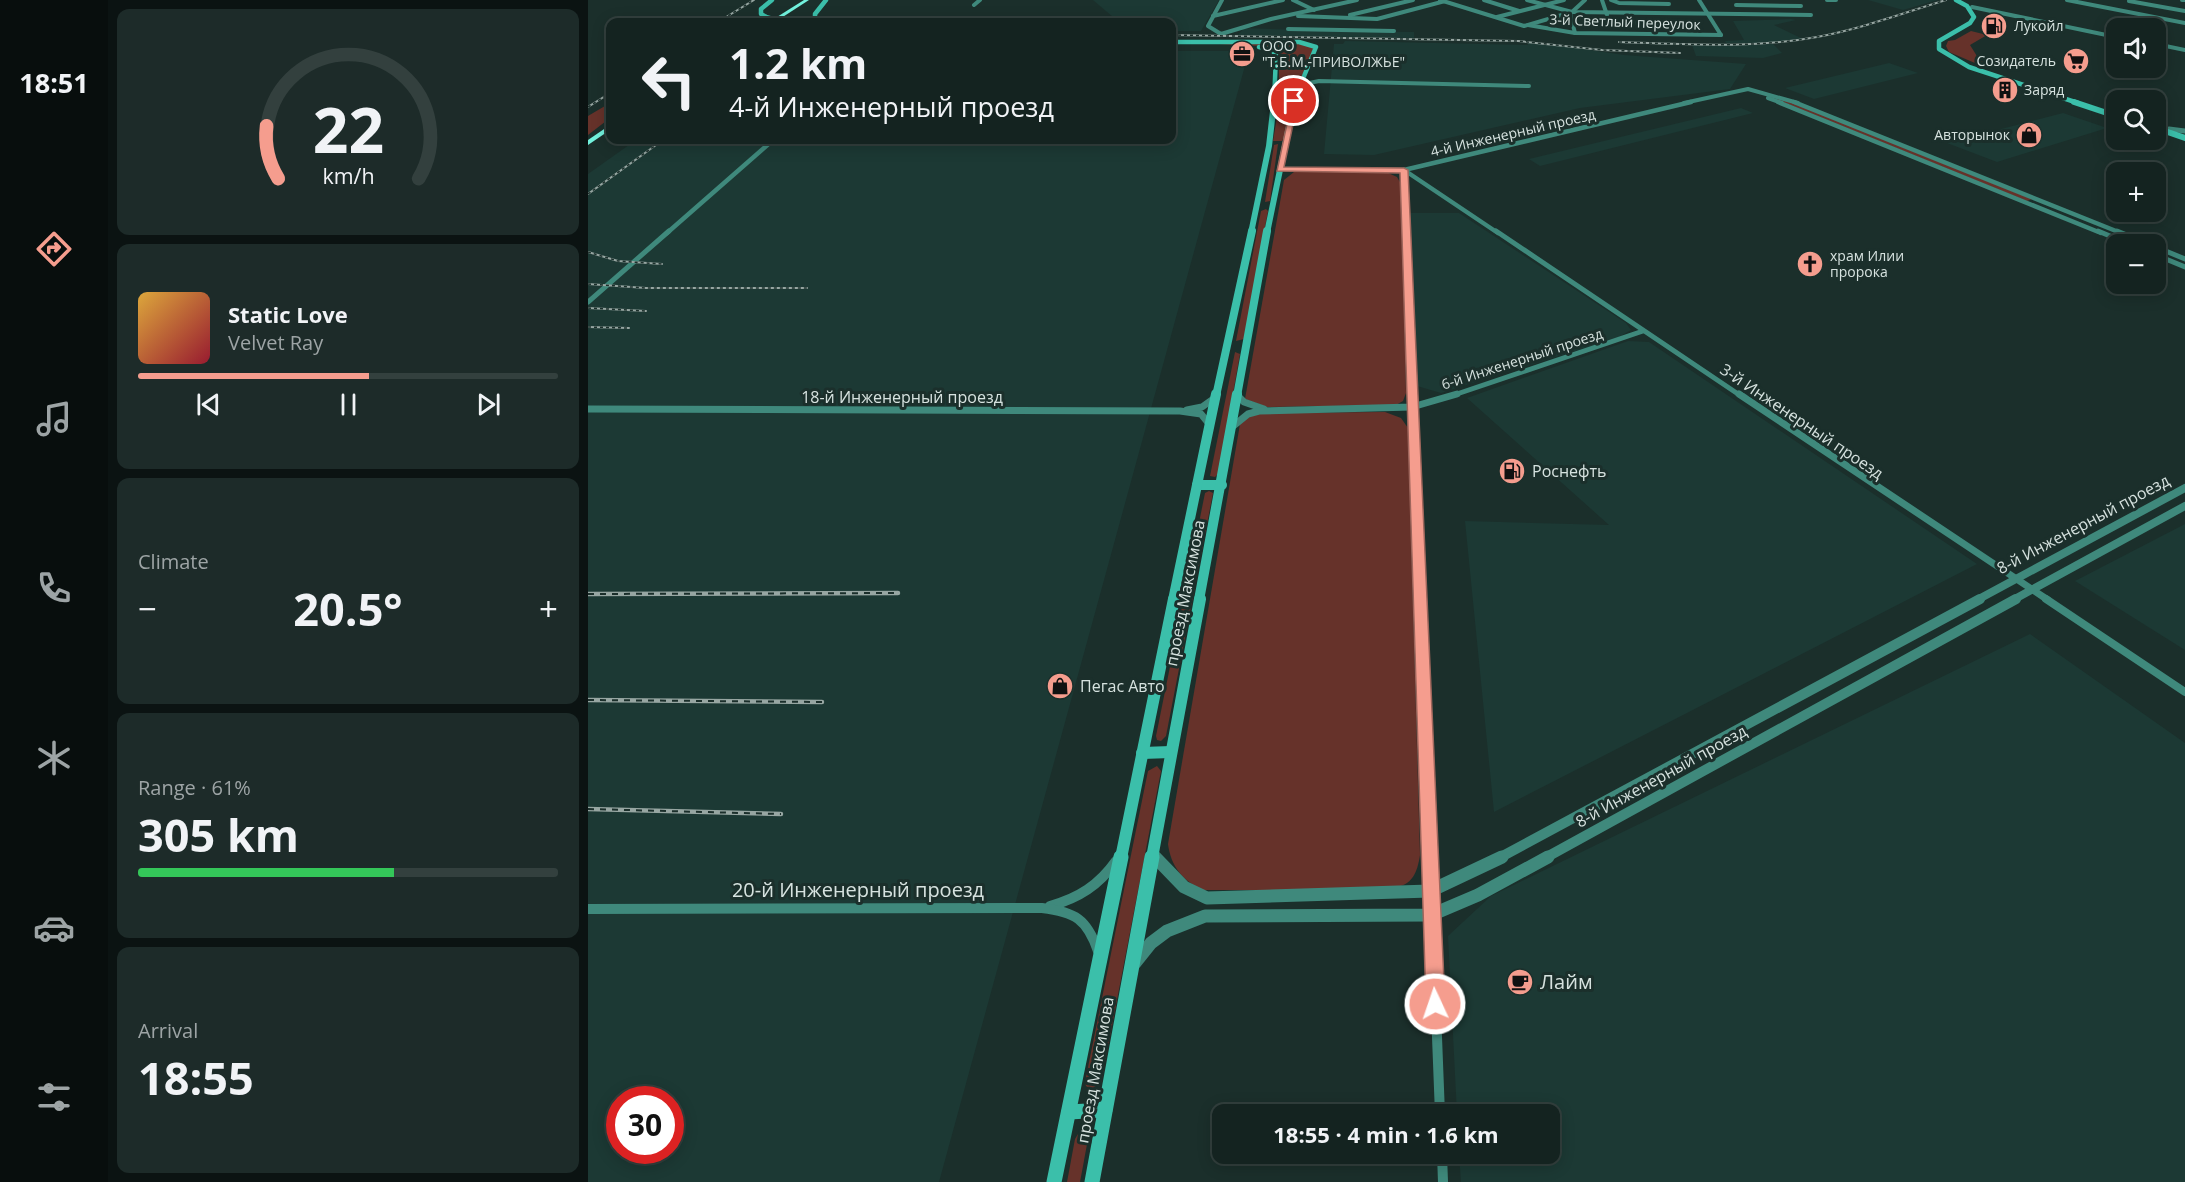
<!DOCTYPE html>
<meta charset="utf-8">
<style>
:root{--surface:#142320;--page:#1d2b29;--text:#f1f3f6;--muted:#9da4a5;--line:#33403e;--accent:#f59d8e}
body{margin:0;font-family:"Open Sans",sans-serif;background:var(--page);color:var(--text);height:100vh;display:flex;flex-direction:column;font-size:22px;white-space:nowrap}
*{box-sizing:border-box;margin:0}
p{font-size:20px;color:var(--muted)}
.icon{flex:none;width:33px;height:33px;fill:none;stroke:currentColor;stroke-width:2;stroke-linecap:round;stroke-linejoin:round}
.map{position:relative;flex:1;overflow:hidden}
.sheet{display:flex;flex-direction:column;gap:9px;padding:9px;background:#0b1312;width:480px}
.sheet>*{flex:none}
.hud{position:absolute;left:18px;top:18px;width:570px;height:126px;border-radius:12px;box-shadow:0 3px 15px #0003,0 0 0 2px var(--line);background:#142320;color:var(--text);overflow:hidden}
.fabs{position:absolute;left:1518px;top:18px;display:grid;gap:12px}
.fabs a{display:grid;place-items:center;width:60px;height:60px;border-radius:12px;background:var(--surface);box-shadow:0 3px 15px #0003,0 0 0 2px var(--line);font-size:30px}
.speed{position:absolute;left:18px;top:1086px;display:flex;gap:12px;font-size:30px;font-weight:700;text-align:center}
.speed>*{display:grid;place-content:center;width:78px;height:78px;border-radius:50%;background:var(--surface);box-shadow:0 3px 15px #0003,0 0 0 2px var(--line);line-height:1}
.speed .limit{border:9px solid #d22;background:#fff;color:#111}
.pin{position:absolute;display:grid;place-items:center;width:51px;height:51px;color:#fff;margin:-26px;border:3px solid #fff;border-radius:50%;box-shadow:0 2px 6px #0007}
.me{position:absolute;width:66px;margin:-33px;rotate:357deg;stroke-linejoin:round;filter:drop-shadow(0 0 4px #0008)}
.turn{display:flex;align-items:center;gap:21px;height:126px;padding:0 24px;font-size:27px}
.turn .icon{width:78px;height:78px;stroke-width:2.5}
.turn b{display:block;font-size:42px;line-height:51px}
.big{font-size:45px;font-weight:700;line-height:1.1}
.sheet .tile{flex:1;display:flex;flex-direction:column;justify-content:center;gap:9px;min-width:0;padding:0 21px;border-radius:12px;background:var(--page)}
.sheet .dial{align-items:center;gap:0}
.dial svg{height:156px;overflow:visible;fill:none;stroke:var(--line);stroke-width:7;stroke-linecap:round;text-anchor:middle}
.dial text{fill:var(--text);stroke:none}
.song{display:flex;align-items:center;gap:18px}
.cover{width:72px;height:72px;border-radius:9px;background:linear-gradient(135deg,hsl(40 70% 55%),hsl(350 70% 35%))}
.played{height:6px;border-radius:3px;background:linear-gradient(90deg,var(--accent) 55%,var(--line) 55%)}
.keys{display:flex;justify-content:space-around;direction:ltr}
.heat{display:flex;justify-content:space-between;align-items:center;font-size:33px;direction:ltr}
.charge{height:9px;border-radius:4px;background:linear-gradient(90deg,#34c759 61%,var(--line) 0)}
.trip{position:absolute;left:624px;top:1104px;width:348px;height:60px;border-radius:12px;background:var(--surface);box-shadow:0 3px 15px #0003,0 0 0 2px var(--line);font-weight:700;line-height:60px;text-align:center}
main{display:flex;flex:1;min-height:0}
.menu{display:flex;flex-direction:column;width:108px;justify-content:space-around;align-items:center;background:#080e0d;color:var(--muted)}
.menu .icon{width:42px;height:42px}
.menu .selected{color:var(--accent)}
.menu b{font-size:27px;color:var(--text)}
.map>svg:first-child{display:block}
.built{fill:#1c3934;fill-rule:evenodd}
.green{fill:#66322a}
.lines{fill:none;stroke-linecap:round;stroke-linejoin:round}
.minor-far5{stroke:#3f897c;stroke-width:4}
.minor-far4{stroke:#3f897c;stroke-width:4.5}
.minor-far3{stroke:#3f897c;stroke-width:5}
.minor-far2{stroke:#3f897c;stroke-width:7}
.minor-far1{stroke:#3f897c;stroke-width:8}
.minor{stroke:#3f897c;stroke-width:10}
.tertiary-far4{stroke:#3f897c;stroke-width:4}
.tertiary-far3{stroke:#3f897c;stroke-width:5}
.tertiary-far2{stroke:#3f897c;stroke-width:8}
.tertiary-far1{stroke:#3f897c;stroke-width:10}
.tertiary{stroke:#3f897c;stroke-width:13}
.secondary-far5{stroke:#3bbfaa;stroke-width:4.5}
.secondary-far4{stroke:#3bbfaa;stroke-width:6}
.secondary-far3{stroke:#3bbfaa;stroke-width:8}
.secondary-far2{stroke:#3bbfaa;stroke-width:10}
.secondary-far1{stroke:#3bbfaa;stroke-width:12}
.secondary{stroke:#3bbfaa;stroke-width:15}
.trunk{fill:#72f2dd;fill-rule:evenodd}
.rail-far1-casing{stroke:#97a6a2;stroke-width:2}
.rail-casing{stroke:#97a6a2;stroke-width:4.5}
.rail-far1{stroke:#1b2f2b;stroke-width:1.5;stroke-dasharray:3;stroke-linecap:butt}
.rail{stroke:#1b2f2b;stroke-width:2;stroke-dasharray:6;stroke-linecap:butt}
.secondary-bridge{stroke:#3bbfaa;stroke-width:4.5}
.route{fill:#f59d8e;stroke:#9f665c;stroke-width:1.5}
.labels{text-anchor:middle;stroke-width:6;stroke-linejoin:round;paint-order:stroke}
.far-street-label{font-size:14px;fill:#d6e2df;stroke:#1b2f2b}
.far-poi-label{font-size:14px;fill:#d6e2df;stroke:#1b2f2b;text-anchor:start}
.street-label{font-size:16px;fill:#d6e2df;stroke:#1b2f2b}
.poi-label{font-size:16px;fill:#d6e2df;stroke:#1b2f2b;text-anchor:start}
.near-street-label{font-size:20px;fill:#d6e2df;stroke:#1b2f2b}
.near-poi-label{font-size:20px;fill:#d6e2df;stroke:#1b2f2b;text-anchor:start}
</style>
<main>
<nav class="menu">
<b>18:51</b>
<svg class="icon selected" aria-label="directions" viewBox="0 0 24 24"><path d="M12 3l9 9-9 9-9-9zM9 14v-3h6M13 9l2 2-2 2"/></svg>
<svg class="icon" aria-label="music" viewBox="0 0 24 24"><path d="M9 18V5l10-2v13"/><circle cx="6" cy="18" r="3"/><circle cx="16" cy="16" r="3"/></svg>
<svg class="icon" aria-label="phone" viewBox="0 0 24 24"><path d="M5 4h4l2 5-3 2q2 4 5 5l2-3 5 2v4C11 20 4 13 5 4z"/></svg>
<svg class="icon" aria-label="climate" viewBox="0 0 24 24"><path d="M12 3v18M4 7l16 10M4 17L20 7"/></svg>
<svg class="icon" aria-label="car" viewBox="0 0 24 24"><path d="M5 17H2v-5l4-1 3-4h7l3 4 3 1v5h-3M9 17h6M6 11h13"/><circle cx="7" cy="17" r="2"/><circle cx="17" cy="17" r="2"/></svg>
<svg class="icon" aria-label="filters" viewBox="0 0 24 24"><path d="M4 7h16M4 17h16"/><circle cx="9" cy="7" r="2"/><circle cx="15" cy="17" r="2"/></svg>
</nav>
<section class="sheet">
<div class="tile dial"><svg viewBox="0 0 100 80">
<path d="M14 69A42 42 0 1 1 86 69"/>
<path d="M14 69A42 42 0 0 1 8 42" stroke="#f59d8e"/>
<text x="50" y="56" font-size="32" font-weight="700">22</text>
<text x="50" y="72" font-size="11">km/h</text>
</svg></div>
<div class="tile">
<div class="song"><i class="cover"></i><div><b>Static Love</b><p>Velvet Ray</p></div></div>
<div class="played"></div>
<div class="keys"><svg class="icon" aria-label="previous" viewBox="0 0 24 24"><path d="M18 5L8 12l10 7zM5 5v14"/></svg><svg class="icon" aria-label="pause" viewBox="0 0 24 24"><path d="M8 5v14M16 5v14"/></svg><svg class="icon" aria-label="next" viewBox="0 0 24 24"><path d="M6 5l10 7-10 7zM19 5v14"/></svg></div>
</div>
<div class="tile"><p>Climate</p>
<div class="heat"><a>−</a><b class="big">20.5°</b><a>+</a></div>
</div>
<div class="tile"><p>Range · 61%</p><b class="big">305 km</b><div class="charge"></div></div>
<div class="tile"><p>Arrival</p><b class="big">18:55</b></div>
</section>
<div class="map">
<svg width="1597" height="1182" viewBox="0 0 1597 1182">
<rect width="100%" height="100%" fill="#1b2f2b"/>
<g class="built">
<path d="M505 0H631L613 31H584V22H531Z"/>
<path d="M1280 0H1350L1315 10Z"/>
<path d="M1203 19 1208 20 1186 25 1215 39 1179 43H1138L1137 41 1156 40 1145 21Z"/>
<path d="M656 28 734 31 826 32V38L650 35Z"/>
<path d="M757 41 940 45V42H947L1036 55 1158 64 1142 89 992 108 786 155 736 154 746 44H755Z"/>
<path d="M1185 44 1194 53 1175 58 1108 56 1104 45Z"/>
<path d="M584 51H661L351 1182H0V174L48 140H584ZM32 1100H82V1150H32Z"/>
<path d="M1301 63 1330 73 1226 99 1197 88Z"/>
<path d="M1153 108 1165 113 952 166 941 159Z"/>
<path d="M1475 113 1519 128 1409 162 1359 143Z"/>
<path d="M822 213H871L1038 323 1043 330 1031 337 853 393 829 386Z"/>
<path d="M1040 341 1061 342 1389 564 906 812 877 521 1021 525 879 398Z"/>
<path d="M1597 524V650L1487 581Z"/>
<path d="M1442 634 1597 743V1182H873L871 1154H962V1114H869L860 936 903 896Z"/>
</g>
<g class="green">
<path d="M1383 31 1399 35 1382 45 1392 61 1410 67 1394 66 1361 52 1358 46 1360 41 1367 40Z"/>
<path d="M710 43 726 47 704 101H691V55L688 51 671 46 631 44Z"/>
<path d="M1168 91 1202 102 1444 199 1439 201Z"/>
<path d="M22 103V118L0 135V116Z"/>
<path d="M693 108H700L701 111 696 137 694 141H685L690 111Z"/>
<path d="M690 144 682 201 677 202 686 145Z"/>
<path d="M714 171 798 172 809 177 813 184 818 393 815 401 808 405 679 407 657 399 696 180 706 172Z"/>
<path d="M678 209 680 211 656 339 648 341 673 211Z"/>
<path d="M647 352 652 354 631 473 627 477 622 476Z"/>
<path d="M797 412 813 418 820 428 832 855C828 881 820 887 794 890H615C595 881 583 867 580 844L652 424 661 416 676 413Z"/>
<path d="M621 491 625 493 578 736 573 741 569 740 568 736 617 493Z"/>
<path d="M569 766 573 771 513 1083 503 1089 498 1086 497 1082 560 771Z"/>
<path d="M495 1132 499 1134 500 1139 492 1182H479L487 1139 490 1134Z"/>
</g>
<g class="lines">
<g class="minor-far5">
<path d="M634 0 620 26 633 34 683 19 769 0"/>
<path d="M705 0 726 10"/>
<path d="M852 0 936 26 984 12 997 0"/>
<path d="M896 0 931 11"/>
<path d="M939 0 984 12 1223 15"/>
<path d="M1014 0 1019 15"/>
<path d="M1023 0 1031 3 1081 4"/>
<path d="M1111 0 1133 35"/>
<path d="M1239 0H1248"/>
<path d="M1479 0 1597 23"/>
<path d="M1594 0H1597"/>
<path d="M1541 1 1597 11"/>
<path d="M386 5 392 0"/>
<path d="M1148 5 1213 6"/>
<path d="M984 12 982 14 987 33"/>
<path d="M762 15 825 0"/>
<path d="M625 16 695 0"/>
<path d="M710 16 789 19 857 1"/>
<path d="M909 17 976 0"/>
<path d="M1023 23 1091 24"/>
<path d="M940 25 987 33 1133 35"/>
<path d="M700 29 806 31"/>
<path d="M712 85 731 81 941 86"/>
<path d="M1180 98 1194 103"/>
<path d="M1096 103 1160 89 1210 103"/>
</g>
<g class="minor-far4">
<path d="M1190 102 1513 233"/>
<path d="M1206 102 1533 233"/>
<path d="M692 169 816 170 1103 102"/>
<path d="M816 170 818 233"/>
<path d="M816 170 910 233"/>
<path d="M79 233 185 140"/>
</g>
<g class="minor-far3">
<path d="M818 231 825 396"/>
<path d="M908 231 1153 396"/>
<path d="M1510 231 1541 244"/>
<path d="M1529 231 1561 244"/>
<path d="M1568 247 1597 259"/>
<path d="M1568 255 1597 267"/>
<path d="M0 302 81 231"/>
<path d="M863 396 1055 331"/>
</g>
<g class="minor-far2">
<path d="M825 394 832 600"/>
<path d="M1151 394 1460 600"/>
<path d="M650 396 656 402 676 409"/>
<path d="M0 409 592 411 613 414 622 425"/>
<path d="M599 410 614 407 628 397"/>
<path d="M644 427 660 414 671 411 824 407 869 394"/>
</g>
<g class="minor-far1">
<path d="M832 599 842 858"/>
<path d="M1458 599 1597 692"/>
</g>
<g class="minor">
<path d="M842 857 852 1114"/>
<path d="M462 906C491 898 511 885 528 861"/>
<path d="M0 909 454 908C487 912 499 919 510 951"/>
<path d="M854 1154 855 1182"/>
</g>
<g class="tertiary-far4">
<path d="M1384 7 1528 37"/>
<path d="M1568 44 1597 50"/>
</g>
<path class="tertiary-far3" d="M1581 129 1597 131"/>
<g class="tertiary-far2">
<path d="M1389 600 1597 488"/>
<path d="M1425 600 1597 506"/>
</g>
<g class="tertiary-far1">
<path d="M566 856 568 858"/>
<path d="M911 858 1392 599"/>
<path d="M957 858 1428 599"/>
</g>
<g class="tertiary">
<path d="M567 857 596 887 619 898 842 891 914 857"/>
<path d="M547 963 563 943 579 931 617 916 843 915 890 895 960 857"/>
</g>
<g class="secondary-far5">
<path d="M1368 0 1379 6 1386 17 1382 23 1351 41V49L1381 67 1490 103"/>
<path d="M178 17 173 14V9L184 0"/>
<path d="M227 22V14L238 0"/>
<path d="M584 42H711L728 47 705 103"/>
<path d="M671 47 684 50 688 55 686 103"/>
</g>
<g class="secondary-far4">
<path d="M1486 102 1528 116"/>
<path d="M1568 128 1597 138"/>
<path d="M663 233 681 146 686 102"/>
<path d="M679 233 706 102"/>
</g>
<g class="secondary-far3">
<path d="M628 396 664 231"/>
<path d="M649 396 679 231"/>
</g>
<g class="secondary-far2">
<path d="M609 485H634"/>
<path d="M585 600 628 394"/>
<path d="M611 600 649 394"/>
</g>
<g class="secondary-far1">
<path d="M554 753 583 752"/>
<path d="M533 858 586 599"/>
<path d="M564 858 612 599"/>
</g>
<g class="secondary">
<path d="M481 1112 517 1110"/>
<path d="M466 1182 533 857"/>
<path d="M504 1182 564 857"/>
</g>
<g class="trunk">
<path d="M216 0H221L187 22H181Z"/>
<path d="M22 125V130L0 145V140Z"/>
</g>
<defs>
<g id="rail-far1">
<path d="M130 22 166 0"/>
<path d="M584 35 930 41 1014 50 1092 53"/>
<path d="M1031 42C1097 44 1164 49 1229 37 1273 29 1315 13 1358 0"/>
<path d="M0 107 22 93"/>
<path d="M0 194 75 140"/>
<path d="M0 252 30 261 74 264"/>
<path d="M0 284 58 288H219"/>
<path d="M0 308 58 311"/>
<path d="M0 327 41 328"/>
</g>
<g id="rail">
<path d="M0 594 310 593"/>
<path d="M0 700 234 702"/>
<path d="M0 809 193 814"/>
</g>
</defs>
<use href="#rail-far1" class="rail-far1-casing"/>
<use href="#rail" class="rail-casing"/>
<use href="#rail-far1" class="rail-far1"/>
<use href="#rail" class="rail"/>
<path class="secondary-bridge" d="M178 17 195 22"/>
</g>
<path class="route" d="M704 100 710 101 696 167 816 168 820 170 857 1004 854 1010 847 1013 841 1010 838 1004 812 173 689 171Z"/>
<defs>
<symbol id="fuel-disc" viewBox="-11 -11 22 22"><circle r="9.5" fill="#f59d8e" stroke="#1b2f2b"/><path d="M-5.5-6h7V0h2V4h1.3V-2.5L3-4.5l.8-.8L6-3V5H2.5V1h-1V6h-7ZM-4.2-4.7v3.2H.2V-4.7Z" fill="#111"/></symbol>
<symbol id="office-disc" viewBox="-11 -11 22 22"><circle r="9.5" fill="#f59d8e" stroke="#1b2f2b"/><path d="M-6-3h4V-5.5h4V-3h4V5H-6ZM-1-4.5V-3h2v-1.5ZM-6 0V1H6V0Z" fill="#111"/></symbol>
<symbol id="supermarket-disc" viewBox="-11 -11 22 22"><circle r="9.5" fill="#f59d8e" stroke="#1b2f2b"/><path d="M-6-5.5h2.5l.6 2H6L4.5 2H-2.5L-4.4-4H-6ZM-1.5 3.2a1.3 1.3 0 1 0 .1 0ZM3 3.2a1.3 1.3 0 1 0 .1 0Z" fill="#111"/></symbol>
<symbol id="building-disc" viewBox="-11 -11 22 22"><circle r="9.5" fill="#f59d8e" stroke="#1b2f2b"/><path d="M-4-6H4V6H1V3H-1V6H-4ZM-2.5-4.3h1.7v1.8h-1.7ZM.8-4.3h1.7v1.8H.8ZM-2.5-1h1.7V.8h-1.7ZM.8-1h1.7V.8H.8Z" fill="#111"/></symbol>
<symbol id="shop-disc" viewBox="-11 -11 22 22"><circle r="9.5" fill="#f59d8e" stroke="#1b2f2b"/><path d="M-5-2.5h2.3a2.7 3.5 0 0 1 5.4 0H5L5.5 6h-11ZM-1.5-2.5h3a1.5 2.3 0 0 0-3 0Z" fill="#111"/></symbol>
<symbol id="church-disc" viewBox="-11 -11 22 22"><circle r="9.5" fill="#f59d8e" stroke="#1b2f2b"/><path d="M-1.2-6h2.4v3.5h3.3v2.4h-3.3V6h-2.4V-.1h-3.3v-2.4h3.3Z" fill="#111"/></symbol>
<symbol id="cafe-disc" viewBox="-11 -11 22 22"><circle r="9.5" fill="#f59d8e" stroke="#1b2f2b"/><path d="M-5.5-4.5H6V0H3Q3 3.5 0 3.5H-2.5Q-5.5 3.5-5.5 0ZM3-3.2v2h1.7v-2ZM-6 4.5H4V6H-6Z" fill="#111"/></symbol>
</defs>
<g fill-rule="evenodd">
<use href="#fuel-disc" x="1391" y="11" width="30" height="30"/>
<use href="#office-disc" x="639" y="39" width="30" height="30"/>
<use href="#supermarket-disc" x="1473" y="46" width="30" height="30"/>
<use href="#building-disc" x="1402" y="75" width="30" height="30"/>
<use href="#shop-disc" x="1426" y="120" width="30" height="30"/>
<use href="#church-disc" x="1207" y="249" width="30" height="30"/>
<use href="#fuel-disc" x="909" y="456" width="30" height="30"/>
<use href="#shop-disc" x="457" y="671" width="30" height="30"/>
<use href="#cafe-disc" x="917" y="967" width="30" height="30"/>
</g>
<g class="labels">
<g class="far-street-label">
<text transform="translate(1037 22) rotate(2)" y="5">3-й Светлый переулок</text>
<text transform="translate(925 133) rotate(-13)" y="5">4-й Инженерный проезд</text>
<text transform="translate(934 359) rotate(-18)" y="5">6-й Инженерный проезд</text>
</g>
<g class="far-poi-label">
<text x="1426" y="31">Лукойл</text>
<text x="674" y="51">ООО<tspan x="674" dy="16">"Т.Б.М.-ПРИВОЛЖЬЕ"</tspan></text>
<text x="1468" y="66" text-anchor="end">Созидатель</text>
<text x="1436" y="95">Заряд</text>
<text x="1422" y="140" text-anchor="end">Авторынок</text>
<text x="1242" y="261">храм Илии<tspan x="1242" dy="16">пророка</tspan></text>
</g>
<g class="street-label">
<text x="314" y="403">18-й Инженерный проезд</text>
<text transform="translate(1214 421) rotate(34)" y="6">3-й Инженерный проезд</text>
<text transform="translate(1495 524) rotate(-28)" y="6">8-й Инженерный проезд</text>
<text transform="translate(597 593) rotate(-79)" y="6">проезд Максимова</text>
<text transform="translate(1073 776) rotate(-29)" y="6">8-й Инженерный проезд</text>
<text transform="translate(507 1070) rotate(-80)" y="6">проезд Максимова</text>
</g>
<g class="poi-label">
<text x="944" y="477">Роснефть</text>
<text x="492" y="692">Пегас Авто</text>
</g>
<g class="near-street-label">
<text x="270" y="897">20-й Инженерный проезд</text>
</g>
<g class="near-poi-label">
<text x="952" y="989">Лайм</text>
</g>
</g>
</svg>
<div class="fabs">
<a><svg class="icon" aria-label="sound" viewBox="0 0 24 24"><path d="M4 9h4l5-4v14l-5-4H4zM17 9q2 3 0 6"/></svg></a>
<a><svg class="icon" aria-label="search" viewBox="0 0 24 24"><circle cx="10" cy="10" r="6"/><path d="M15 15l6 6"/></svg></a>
<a>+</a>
<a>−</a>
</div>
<div class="speed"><div class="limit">30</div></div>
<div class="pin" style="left:706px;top:101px;background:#d93025"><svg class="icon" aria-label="arrive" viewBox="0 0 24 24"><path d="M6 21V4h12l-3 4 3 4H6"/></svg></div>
<svg class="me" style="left:847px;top:1004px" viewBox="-20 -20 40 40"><circle r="17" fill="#f59d8e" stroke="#fff" stroke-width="3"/><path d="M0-11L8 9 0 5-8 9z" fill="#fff"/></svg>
<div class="trip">18:55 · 4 min · 1.6 km</div>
<div class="hud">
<div class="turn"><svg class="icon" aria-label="left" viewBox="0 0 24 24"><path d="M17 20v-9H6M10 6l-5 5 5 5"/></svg><div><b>1.2 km</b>4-й Инженерный проезд</div></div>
</div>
</div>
</main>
